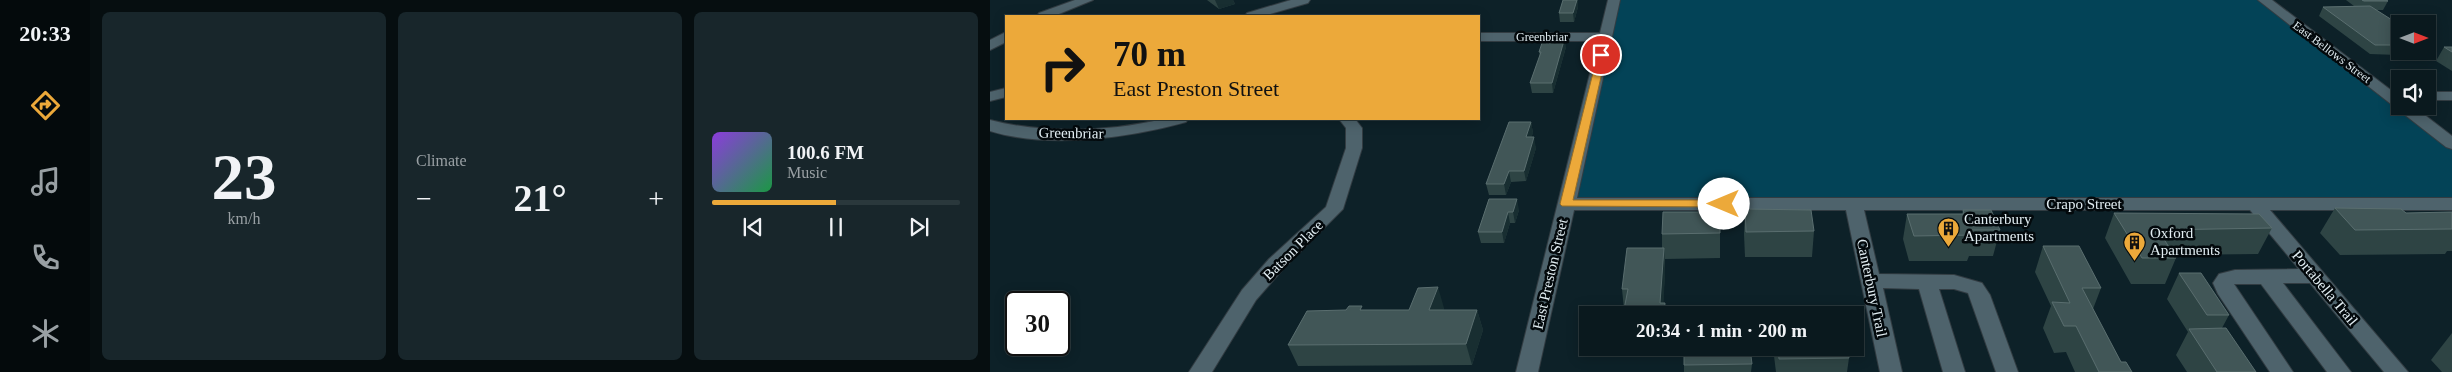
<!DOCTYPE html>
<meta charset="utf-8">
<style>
:root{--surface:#0a191e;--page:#18262b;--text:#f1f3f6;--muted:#99a0a4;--line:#2a383c;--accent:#eca93a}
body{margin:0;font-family:"Times New Roman",serif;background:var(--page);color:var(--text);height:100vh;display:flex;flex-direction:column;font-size:19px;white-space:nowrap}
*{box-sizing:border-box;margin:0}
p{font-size:16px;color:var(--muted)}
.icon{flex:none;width:28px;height:28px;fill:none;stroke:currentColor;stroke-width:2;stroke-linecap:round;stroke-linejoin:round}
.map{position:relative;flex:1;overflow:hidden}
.side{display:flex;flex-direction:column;gap:12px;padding:12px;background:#060e10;width:900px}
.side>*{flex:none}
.top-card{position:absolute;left:15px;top:15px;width:475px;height:105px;border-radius:0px;box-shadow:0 2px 12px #0003,0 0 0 1px var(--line);background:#eca93a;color:#111;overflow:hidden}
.needle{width:32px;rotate:90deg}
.fabs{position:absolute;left:1401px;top:15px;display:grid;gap:10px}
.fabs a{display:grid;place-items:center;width:45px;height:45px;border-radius:0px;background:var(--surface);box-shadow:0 2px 12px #0003,0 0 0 1px var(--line);font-size:25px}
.speed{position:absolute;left:15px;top:291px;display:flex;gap:10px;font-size:25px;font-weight:700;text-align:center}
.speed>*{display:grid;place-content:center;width:65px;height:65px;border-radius:50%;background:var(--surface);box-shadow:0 2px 12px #0003,0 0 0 1px var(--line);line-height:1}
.speed .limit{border:2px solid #111;border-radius:8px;background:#fff;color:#111}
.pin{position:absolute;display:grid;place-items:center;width:42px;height:42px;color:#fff;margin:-21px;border:2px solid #fff;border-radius:50%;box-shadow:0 1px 5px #0007}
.me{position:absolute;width:55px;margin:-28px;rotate:270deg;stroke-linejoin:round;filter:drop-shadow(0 0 4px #0008)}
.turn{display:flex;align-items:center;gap:18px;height:105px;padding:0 25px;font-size:22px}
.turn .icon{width:65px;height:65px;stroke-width:2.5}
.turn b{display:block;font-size:35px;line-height:42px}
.big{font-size:38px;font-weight:700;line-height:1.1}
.side .card{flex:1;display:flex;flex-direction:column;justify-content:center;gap:8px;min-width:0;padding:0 18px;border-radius:8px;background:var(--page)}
.side .dial{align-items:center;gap:0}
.dial b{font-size:65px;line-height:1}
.song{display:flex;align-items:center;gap:15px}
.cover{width:60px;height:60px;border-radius:8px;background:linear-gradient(135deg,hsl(270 70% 55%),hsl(140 70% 35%))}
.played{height:5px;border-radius:2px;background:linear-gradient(90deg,var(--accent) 50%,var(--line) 50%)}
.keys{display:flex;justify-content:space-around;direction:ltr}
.heat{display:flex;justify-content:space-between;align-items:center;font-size:28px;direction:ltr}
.side .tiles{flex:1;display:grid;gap:12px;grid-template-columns:repeat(3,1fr)}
.trip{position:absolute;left:589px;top:306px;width:285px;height:50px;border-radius:0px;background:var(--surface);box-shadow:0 2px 12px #0003,0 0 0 1px var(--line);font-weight:700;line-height:50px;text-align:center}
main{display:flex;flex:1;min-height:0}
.menu{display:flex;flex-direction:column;width:90px;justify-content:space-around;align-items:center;background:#040a0c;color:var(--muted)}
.menu .icon{width:35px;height:35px}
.menu .on{color:var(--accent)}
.menu b{font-size:22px;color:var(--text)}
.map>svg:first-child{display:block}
.green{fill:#034357}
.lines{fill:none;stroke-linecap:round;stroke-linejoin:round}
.minor-casing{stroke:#323c42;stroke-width:2}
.minor{fill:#4e636c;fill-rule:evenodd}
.wall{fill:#2e4444}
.shaded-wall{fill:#182e31}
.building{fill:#415657;stroke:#5a6e6f}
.route{fill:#eca93a;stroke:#996e26}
.labels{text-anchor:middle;stroke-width:5;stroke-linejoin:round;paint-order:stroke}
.far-street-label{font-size:12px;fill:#e1edf2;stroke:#03090c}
.street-label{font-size:15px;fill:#e1edf2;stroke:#03090c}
.poi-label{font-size:15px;fill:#e1edf2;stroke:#03090c;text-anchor:start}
</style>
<main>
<nav class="menu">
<b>20:33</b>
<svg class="icon on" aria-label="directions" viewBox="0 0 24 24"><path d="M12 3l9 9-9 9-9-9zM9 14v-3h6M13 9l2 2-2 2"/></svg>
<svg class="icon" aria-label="music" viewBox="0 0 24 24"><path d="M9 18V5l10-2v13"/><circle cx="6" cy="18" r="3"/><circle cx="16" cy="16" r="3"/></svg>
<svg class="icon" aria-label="phone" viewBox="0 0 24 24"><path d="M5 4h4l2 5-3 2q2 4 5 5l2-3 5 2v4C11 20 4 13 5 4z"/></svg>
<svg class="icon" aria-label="climate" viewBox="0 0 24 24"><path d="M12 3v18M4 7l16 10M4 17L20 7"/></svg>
</nav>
<section class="side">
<div class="tiles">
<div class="card dial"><b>23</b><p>km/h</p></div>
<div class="card"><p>Climate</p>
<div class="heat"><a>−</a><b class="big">21°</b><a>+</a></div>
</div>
<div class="card">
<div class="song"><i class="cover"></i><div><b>100.6 FM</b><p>Music</p></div></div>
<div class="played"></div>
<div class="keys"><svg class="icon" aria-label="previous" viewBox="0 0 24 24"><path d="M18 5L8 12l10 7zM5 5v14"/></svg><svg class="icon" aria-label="pause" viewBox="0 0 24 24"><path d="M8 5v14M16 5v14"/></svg><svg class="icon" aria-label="next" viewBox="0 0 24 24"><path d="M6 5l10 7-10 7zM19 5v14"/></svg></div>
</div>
</div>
</section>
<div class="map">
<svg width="1462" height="372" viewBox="0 0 1462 372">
<rect width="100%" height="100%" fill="#0d2128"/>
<path class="green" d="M624 0H1276L1410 106 1462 144V204H576Z"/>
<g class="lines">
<defs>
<g id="minor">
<path d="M85 0H103L64 16H47L49 13Z"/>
<path d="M301 0H320L318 3 273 16H255L257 13Z"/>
<path d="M618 0H630L587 198H1462V210H1280L1418 372H1394L1320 283H1293L1361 372H1337L1271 284H1244L1303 372H1280L1228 294 1223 283 1229 274 1245 270 1309 269 1260 210H874L889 274 964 275 992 283 1000 295 1028 372H1006L978 293 964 289H949L975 372H953L929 289 893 288 912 372H890L856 210H584L548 372H526L608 41H489V33H610Z"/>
<path d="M1268 0H1282L1410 97V106H1423L1462 136V149L1456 147Z"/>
<path d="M16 32V42L0 50V40Z"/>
<path d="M16 88V97L0 101V92Z"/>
<rect x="1438" y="92" width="24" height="8"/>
<path d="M173 119H198L196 122C139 138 57 149 0 131V120C55 134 117 132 173 119Z"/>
<path d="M349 119H365L372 128V148L353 209 293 269 266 300 222 372H199L252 290 279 259 336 207 356 148V128Z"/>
</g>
</defs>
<use href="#minor" class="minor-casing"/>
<use href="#minor" class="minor"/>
</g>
<g class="wall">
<path d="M217 0H243L245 4 229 9Z"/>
<path d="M573 0H588V7L584 22H570L569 13Z"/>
<path d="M1356 0H1396L1398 1 1393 10H1386L1410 25V51H1438V44L1441 46 1436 56 1380 54 1329 16 1333 7 1364 6Z"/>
<path d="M576 47 563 93H542L540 83 550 56 549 52Z"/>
<path d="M1454 47H1462V71L1446 61Z"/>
<path d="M541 122 543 133 541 137 546 148 536 181 521 182 516 195H499L496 184Z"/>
<path d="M499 199 529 210 525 223H520L514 243H491L488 232Z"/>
<path d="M1345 208 1416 213 1462 212V251H1457L1455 254 1350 255 1330 233Z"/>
<path d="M755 209 824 231 822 257H755L754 234Z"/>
<path d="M973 210 1010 230 1003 256H979L977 261H919L913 239 917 214H972Z"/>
<path d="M730 212V258L675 259V273L673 303H675L676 315H633L634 310 632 289 672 248V234Z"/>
<path d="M1124 213 1282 228 1268 254 1184 255 1186 258 1175 284H1141L1115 238Z"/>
<path d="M1053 246 1111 288 1103 309 1131 362 1142 372H1085L1076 352 1064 353 1053 328 1061 306 1045 272Z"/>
<path d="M1189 273 1239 315 1232 328 1266 372H1197L1186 355 1198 332 1177 299Z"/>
<path d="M454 308 453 310H487L493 330 482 365 308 366 298 345 419 310Z"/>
<path d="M1462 333V372H1452L1441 360Z"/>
<path d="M633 348H675V355H634Z"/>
<path d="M785 348H857L859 358 857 372H786L784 356Z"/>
<path d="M762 364 761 372H694V365Z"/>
</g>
<g class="shaded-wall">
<path d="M225 0H243L245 4 229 9Z"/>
<path d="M587 0H588V7L584 22 583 13Z"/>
<path d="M575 37 576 47 563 93 562 83Z"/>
<path d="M541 122 543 133 538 148 536 137Z"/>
<path d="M544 137 546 148 536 181 534 171Z"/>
<path d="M519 171 521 182 516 195 514 184Z"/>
<path d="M527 199 529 210 525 223 523 212Z"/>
<path d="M518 212 520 223 514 243 512 232Z"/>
<path d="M674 248 675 273 673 315 670 303Z"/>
<path d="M448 287 454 308 446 331 439 310Z"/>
<path d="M487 310 493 330 482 365 476 344Z"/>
</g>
<g class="building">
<path d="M573 0H587L583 13H569Z"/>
<path d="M1372 0H1396L1398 1H1374Z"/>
<path d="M1380 6 1410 25V45H1385L1333 7Z"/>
<path d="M554 37H575L562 83H540L551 52H549Z"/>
<path d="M1454 47H1462V52Z"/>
<path d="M519 122H541L536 137H544L534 171H519L514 184H496Z"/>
<path d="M499 199H527L523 212H518L512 232H488Z"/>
<path d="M1345 208 1411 209 1416 213 1462 212V229L1365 230Z"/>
<path d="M755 209 821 210 824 231 756 232Z"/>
<path d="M973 210H1001L1010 230H982L984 235 924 236 917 214H974Z"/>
<path d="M673 212H730V233L672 234Z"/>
<path d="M1124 213 1269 214 1282 228 1168 230 1186 258H1152Z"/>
<path d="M1053 246H1089L1111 288H1092L1131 362H1136L1142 372H1109L1086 326H1074L1062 302 1080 303Z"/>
<path d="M637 248H674L670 303H675L674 315H633L638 289H632Z"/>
<path d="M1189 273H1211L1239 315H1217Z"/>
<path d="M448 287 439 310H487L476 344 298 345 317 311 356 310 359 306H372L370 310H419L428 288Z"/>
<path d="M1236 328 1266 372H1227L1199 329Z"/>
<path d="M694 348H760L762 364 694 365Z"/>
<path d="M788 348H857L859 358 789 359Z"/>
</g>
<path class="route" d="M608 53 616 55 583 200H734L738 201V207L572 206 570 204Z"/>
<defs>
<symbol id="building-pin" viewBox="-11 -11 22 30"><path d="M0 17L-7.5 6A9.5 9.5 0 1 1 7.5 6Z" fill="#eca93a" stroke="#03090c"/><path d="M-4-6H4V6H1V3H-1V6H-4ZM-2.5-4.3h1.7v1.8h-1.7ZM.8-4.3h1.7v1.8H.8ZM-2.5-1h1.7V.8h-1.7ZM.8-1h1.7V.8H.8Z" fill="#111"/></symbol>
</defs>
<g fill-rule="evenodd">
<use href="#building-pin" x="946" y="216" width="25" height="34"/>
<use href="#building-pin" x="1132" y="230" width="25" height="34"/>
</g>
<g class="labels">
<g class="far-street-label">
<text x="552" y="41">Greenbriar</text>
<text transform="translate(1342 52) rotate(37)" y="4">East Bellows Street</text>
</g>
<g class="street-label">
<text transform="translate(81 133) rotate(1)" y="5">Greenbriar</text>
<text x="1094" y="209">Crapo Street</text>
<text transform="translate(303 250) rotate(-45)" y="5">Batson Place</text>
<text transform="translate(560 274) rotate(-77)" y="5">East Preston Street</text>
<text transform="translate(882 288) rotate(78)" y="5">Canterbury Trail</text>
<text transform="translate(1335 288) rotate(50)" y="5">Portabella Trail</text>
</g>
<g class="poi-label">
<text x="974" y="224">Canterbury<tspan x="974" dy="17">Apartments</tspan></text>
<text x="1160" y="238">Oxford<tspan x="1160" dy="17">Apartments</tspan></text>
</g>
</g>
</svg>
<div class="fabs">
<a><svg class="needle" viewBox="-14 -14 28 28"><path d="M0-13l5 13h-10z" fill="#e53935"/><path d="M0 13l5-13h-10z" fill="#99a0a4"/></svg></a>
<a><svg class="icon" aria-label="sound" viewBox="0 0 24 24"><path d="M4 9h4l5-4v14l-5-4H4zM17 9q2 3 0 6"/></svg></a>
</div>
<div class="speed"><div class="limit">30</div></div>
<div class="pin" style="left:611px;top:55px;background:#d93025"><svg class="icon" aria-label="arrive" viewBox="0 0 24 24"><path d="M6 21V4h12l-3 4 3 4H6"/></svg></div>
<svg class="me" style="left:734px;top:204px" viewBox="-20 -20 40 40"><circle r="19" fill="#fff"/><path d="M0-13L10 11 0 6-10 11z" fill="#eca93a"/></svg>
<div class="trip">20:34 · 1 min · 200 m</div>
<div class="top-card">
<div class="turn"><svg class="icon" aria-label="right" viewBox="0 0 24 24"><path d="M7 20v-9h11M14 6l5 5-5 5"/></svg><div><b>70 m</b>East Preston Street</div></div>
</div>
</div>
</main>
